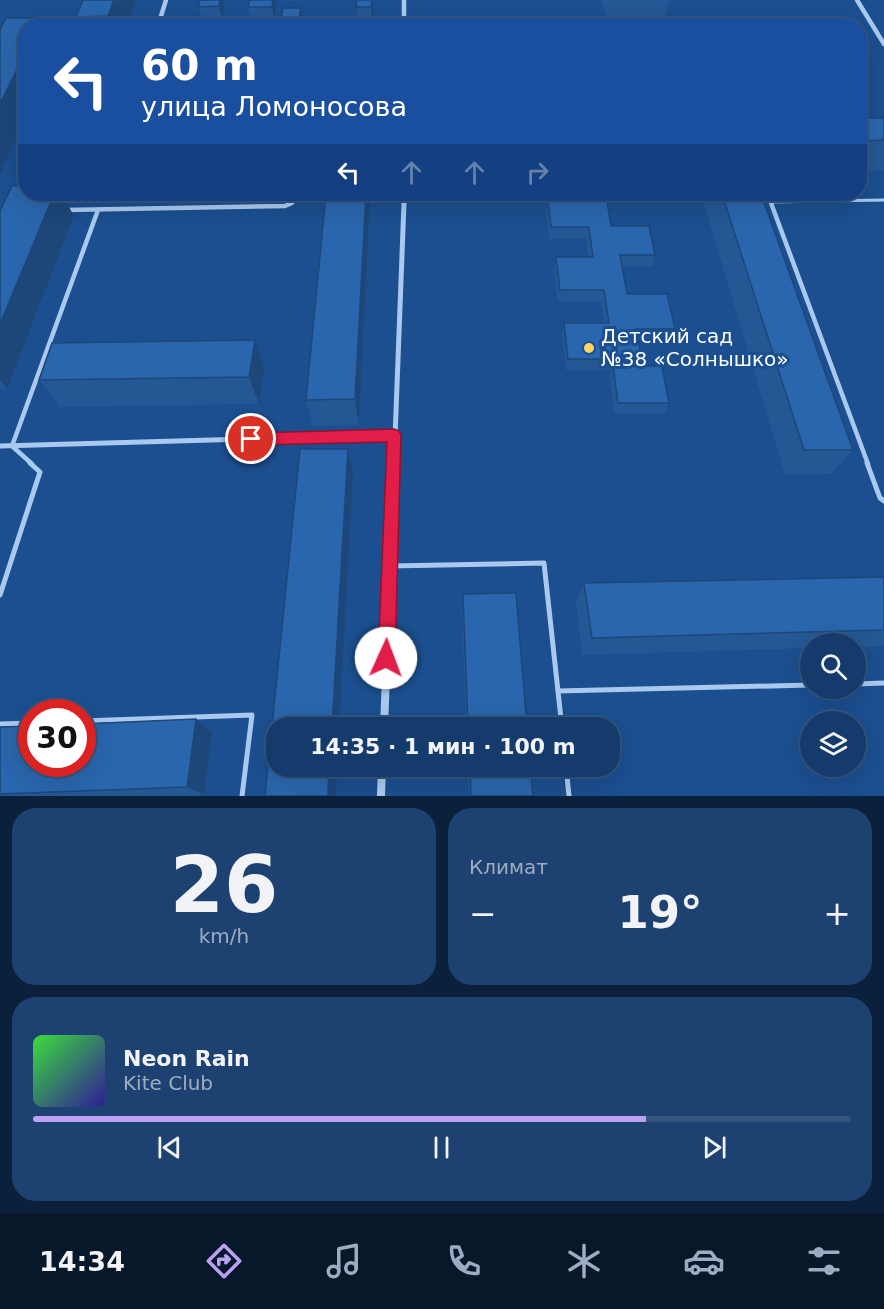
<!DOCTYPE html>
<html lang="ru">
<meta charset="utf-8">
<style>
:root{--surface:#143b6b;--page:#1d4271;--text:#f1f3f6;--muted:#9dadc1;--line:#33557e;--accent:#bca0f2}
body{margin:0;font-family:"DejaVu Sans",sans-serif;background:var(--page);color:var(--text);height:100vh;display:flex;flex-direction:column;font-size:22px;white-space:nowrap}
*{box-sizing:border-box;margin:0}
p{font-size:20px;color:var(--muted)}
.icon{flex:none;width:33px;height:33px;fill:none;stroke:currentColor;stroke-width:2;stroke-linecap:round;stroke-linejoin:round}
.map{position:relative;height:796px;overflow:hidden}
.side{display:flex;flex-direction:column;gap:12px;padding:12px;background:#0b203b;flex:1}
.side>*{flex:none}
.banner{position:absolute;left:18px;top:18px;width:849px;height:183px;border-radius:24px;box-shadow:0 6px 24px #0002,0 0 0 2px var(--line);background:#1a4fa0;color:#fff;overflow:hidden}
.controls{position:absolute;left:800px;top:633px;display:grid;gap:12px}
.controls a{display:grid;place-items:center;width:66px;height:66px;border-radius:50%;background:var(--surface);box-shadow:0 6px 24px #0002,0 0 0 2px var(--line);font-size:30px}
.speed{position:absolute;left:18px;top:699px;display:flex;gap:12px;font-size:30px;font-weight:700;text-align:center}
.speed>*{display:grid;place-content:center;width:78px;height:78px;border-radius:50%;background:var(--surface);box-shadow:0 6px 24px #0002,0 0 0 2px var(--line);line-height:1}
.speed .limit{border:9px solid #d22;background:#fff;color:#111}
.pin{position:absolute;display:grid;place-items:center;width:51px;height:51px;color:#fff;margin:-26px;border:3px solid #fff;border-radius:50%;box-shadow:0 2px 6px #0007}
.me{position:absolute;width:66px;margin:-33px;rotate:2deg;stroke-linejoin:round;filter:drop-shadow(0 0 4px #0008)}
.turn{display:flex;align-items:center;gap:21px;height:126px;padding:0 24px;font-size:27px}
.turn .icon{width:78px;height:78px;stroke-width:2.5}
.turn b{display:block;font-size:42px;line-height:51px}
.lanes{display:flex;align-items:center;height:57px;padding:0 24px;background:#0003;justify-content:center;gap:30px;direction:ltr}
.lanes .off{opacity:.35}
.big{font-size:45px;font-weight:700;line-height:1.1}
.side .card{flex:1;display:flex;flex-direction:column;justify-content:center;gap:9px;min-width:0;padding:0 21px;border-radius:24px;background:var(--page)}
.side .dial{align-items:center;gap:0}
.dial b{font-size:78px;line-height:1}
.song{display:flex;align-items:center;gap:18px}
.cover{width:72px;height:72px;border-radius:9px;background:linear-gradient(135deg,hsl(120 70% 55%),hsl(250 70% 35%))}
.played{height:6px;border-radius:3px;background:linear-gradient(90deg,var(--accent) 75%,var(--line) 75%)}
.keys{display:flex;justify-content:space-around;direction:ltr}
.heat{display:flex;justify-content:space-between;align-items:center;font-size:33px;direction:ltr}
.side .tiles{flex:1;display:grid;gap:12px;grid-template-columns:1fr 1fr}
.card:last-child{grid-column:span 2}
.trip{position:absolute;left:266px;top:717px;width:354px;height:60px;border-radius:24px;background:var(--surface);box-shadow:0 6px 24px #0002,0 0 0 2px var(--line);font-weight:700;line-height:60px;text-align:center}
.tab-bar{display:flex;height:96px;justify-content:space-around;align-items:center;background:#08182b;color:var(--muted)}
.tab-bar .icon{width:42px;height:42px}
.tab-bar .selected{color:var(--accent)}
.tab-bar b{font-size:27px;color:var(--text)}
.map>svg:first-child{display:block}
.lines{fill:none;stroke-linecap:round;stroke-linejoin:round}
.lane-far2{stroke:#a9c9ee;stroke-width:3}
.lane-far1{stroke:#a9c9ee;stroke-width:4.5}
.lane{stroke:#a9c9ee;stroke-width:5}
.street-far2{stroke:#a9c9ee;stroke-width:4.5}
.street-far1{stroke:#a9c9ee;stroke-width:5}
.street{stroke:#a9c9ee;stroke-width:8}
.wall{fill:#245895}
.shaded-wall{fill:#1d4779}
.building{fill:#2a66ad;stroke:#1d4779;stroke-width:1.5}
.route{fill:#e11d48;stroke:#92132f;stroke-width:1.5}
.poi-dot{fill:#ffd166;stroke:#1b4f8f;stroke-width:2}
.labels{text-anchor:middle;stroke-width:6;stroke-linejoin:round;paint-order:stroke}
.poi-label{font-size:20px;fill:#fff;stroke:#1b4f8f;text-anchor:start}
</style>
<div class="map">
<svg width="884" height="796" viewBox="0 0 884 796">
<rect width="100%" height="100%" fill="#1b4f8f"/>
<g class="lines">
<g class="lane-far2">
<path d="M18 190 26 173"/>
<path d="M289 204 311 194"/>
<path d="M772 204 771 202 884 200"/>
</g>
<g class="lane-far1">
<path d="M771 203 868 464"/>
<path d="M65 210 285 206 292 203"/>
<path d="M32 464 12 446 98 210"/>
</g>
<g class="lane">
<path d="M867 463 880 498 884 501"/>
<path d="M389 566 544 563 562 728"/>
<path d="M0 595 40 472 30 463"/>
<path d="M855 684 884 683"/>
<path d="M558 691 810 685"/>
<path d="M82 721 252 715 242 796"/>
<path d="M0 724 32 723"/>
<path d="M566 766 569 796"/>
</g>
<g class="street-far2">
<path d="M404 0V26"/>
<path d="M857 0 884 44"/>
<path d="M158 26 166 0"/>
<path d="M242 26 256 25"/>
<path d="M404 204V194"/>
</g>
<g class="street-far1">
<path d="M0 446 394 435"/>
<path d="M394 464 404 203"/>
</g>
<g class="street">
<path d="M384 728 394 463"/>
<path d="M381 796 382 766"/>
</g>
</g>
<g class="wall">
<path d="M83 0H136L127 26H80L76 17Z"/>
<path d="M357 0H373L374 8 372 19H357L356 7Z"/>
<path d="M601 0H669L665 16 606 17Z"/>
<path d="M277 3 274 19H251L248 7Z"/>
<path d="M224 6 222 18 202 19 198 7Z"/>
<path d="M301 8 303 20 302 26H280V23Z"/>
<rect x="860" y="118" width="24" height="53"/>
<path d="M701 194H761L853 450 831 474 785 475Z"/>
<path d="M370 201 359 425 313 426 306 400Z"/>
<path d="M548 201 611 226 655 255 652 266H622L627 294 675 329 671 340H638L642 359 639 366 669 403 664 414 614 413 609 377 611 370H566L562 334 564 323H604L601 301H558L554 268 556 257H589L586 239H549L546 212Z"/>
<path d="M0 211 74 216 7 389H0Z"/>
<path d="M264 368 259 404 60 407 39 380Z"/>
<path d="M884 577V646L855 647V644H810V648L582 655 576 603 584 583Z"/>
<path d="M463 594 527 728H466L462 613Z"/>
<path d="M196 719 212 732 204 795 182 796H0V727Z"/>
<path d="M467 766H530L533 796H469Z"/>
</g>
<g class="shaded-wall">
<path d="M114 0H136L127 26H112L108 16Z"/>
<path d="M220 0H223L224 6 222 18 219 6Z"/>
<path d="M273 0H276L277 3 274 19 272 7Z"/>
<path d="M372 0 374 8 372 19 371 7Z"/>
<path d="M301 8 303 20 302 26H299Z"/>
<path d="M41 18 45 26H37Z"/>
<path d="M26 51V116L0 174V104Z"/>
<path d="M54 194H62L74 216 7 389 0 380V324Z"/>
<path d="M366 194H370V201L359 425 355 399Z"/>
<path d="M255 340 264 368 259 404 249 377Z"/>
<path d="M348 449 353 473 339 728H332Z"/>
<path d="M196 719 212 732 204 795 187 787Z"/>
<path d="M329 766H337L336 796H328Z"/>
</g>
<g class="building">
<path d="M83 0H114L108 16 76 17Z"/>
<path d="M200 0H220L219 6 198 7Z"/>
<path d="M250 0H273L272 7H248Z"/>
<path d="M357 0H372L371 7H356Z"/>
<path d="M283 8H301L298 23H280Z"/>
<path d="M6 18H41L37 26H26V51L0 104V30Z"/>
<path d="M339 20H374V26H338Z"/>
<rect x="248" y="24" width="22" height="2"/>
<path d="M860 118H884V140L860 141Z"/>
<path d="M26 185V194H54L0 324V211L12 186Z"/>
<path d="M326 194H366L355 399 306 400Z"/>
<path d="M722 194H761L853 450H804Z"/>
<path d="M548 201H607L611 226H649L655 255H620L627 294H667L675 329H636L642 359H568L564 323H609L604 290H560L556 257H593L589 227H551Z"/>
<path d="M255 340 249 377 39 380 52 343Z"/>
<path d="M613 366H662L669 403H618Z"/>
<path d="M300 449H348L332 728H276V766H329L328 796H265Z"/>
<path d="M884 577V630L592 638 584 583Z"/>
<path d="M516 593 527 728H468L463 594Z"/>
<path d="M196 719 187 787 0 794V727L32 726V764H82V724Z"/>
<path d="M470 766H530L533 796H471Z"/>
</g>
<path class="route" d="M394 429 399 431 401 435 395 658 392 664 386 667 380 664 378 658 387 442 251 445 246 443 244 439 246 435 251 433Z"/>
<circle class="poi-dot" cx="589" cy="348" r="6"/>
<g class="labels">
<g class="poi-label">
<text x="601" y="343">Детский сад<tspan x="601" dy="23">№38 «Солнышко»</tspan></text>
</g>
</g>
</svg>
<div class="controls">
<a><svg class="icon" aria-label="search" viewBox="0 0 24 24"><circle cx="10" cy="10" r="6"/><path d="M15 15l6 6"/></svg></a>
<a><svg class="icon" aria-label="layers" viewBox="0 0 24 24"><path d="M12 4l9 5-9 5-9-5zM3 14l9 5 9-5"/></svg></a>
</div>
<div class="speed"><div class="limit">30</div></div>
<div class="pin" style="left:251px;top:439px;background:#d93025"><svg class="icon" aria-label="arrive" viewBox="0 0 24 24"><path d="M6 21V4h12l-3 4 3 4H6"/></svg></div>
<svg class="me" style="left:386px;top:658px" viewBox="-20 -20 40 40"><circle r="19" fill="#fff"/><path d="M0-13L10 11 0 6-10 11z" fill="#e11d48"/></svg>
<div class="trip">14:35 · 1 мин · 100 m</div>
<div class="banner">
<div class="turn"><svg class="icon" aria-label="left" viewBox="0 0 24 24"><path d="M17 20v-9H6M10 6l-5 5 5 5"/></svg><div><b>60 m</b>улица Ломоносова</div></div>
<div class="lanes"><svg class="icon" aria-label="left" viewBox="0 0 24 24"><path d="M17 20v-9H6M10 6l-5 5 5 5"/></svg><svg class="icon off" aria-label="ahead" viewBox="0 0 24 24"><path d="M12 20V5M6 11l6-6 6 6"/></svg><svg class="icon off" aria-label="ahead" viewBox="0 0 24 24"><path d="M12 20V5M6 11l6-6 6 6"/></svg><svg class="icon off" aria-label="right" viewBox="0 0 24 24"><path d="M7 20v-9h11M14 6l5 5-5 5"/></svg></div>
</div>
</div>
<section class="side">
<div class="tiles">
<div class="card dial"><b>26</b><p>km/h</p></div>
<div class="card"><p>Климат</p>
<div class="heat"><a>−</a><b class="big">19°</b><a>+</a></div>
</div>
<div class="card">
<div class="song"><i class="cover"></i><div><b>Neon Rain</b><p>Kite Club</p></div></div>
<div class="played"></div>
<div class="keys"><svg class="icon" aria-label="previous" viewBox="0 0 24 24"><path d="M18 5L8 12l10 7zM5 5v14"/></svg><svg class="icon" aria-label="pause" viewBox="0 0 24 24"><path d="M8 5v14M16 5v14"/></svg><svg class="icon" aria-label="next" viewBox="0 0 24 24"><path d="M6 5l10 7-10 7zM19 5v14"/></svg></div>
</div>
</div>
</section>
<nav class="tab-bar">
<b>14:34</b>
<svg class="icon selected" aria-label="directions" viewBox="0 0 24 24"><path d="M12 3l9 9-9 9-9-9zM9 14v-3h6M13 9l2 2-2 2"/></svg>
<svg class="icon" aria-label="music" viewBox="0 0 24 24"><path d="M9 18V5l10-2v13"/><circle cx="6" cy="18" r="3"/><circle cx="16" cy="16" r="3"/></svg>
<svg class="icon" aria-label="phone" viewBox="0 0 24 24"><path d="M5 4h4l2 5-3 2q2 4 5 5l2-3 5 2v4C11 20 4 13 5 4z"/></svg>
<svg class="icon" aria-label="climate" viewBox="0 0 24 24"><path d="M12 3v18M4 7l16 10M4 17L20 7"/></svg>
<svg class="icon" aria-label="car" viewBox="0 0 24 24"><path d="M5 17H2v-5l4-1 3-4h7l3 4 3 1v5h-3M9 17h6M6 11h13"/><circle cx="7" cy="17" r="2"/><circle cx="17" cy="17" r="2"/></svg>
<svg class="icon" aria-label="filters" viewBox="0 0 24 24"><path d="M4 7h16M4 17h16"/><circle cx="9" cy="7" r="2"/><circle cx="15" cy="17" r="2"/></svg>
</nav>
